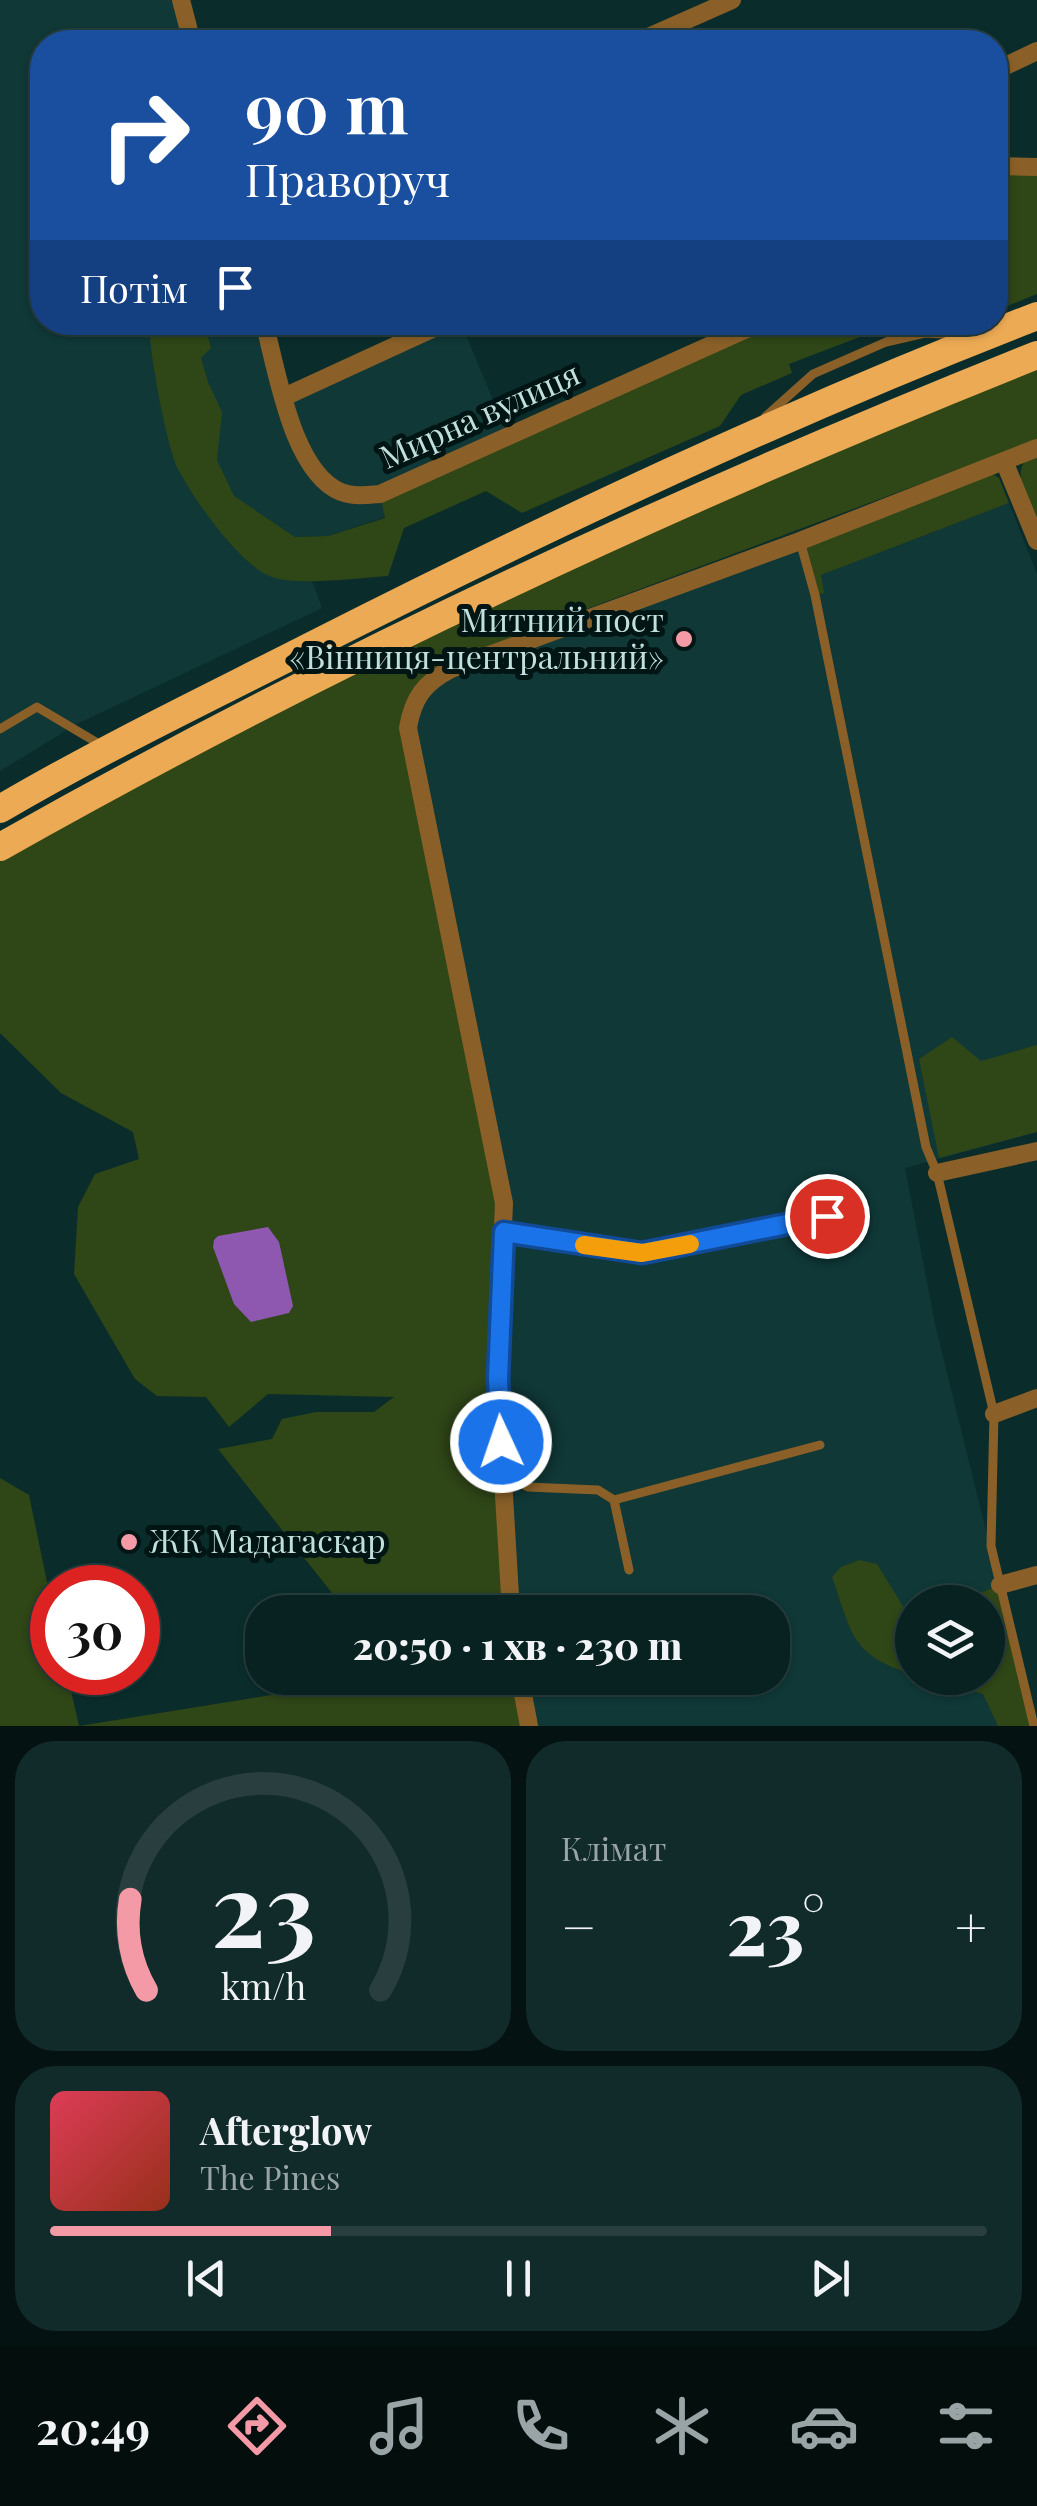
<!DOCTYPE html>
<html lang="uk">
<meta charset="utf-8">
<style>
:root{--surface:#082221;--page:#112a2a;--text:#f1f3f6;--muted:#98a4a5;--line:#293f3f;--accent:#f49aa6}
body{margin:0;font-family:"Playfair Display",serif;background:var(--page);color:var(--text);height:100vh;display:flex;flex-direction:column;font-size:38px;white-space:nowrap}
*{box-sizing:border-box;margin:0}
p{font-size:32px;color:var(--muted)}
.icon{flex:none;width:55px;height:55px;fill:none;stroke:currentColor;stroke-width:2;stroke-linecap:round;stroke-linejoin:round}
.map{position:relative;height:1726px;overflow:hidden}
.panel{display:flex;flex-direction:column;gap:15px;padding:15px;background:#041312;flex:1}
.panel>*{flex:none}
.top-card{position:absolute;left:30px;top:30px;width:978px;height:305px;border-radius:40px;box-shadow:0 2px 8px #0004,0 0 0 2px var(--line);background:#1a4fa0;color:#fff;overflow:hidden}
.buttons{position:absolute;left:895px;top:1585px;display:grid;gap:20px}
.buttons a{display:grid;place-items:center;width:110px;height:110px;border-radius:50%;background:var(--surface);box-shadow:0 2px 8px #0004,0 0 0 2px var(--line);font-size:50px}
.speed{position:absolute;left:30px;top:1565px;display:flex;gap:20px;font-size:50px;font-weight:700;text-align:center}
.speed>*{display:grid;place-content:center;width:130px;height:130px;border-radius:50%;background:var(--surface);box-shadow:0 2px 8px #0004,0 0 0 2px var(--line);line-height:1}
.speed .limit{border:15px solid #d22;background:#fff;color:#111}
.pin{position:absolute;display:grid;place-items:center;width:85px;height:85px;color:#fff;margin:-42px;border:5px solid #fff;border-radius:50%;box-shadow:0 2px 10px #0007}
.me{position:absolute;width:110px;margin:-55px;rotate:357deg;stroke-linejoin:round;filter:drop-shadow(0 0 8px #0008)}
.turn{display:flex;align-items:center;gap:35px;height:210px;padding:0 50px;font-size:45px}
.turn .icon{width:130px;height:130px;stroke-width:2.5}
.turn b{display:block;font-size:70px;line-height:85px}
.then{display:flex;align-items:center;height:95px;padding:0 50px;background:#0003;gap:20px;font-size:38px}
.big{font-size:75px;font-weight:800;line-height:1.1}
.panel .widget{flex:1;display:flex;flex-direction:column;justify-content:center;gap:15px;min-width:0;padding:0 35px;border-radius:40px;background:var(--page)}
.panel .dial{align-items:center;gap:0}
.dial svg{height:260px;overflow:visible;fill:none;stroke:var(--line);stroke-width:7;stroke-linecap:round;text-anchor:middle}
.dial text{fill:var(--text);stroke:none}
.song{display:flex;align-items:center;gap:30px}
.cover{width:120px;height:120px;border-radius:15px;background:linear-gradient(135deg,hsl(350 70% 55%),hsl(10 70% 35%))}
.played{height:10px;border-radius:5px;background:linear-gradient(90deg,var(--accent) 30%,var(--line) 30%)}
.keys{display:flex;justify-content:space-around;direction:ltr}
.heat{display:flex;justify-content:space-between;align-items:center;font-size:55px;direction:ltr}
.panel .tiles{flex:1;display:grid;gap:15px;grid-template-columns:1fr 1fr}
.widget:last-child{grid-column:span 2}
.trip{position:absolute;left:245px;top:1595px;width:545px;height:100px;border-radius:40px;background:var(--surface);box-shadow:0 2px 8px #0004,0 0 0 2px var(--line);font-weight:800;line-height:100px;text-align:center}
.dock{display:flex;height:160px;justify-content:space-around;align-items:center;background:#030e0d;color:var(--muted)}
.dock .icon{width:70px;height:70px}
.dock .on{color:var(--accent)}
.dock b{font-size:45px;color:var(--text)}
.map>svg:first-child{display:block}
.built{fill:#0f3837;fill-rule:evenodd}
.green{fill:#2f4617}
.water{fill:#8e58b0}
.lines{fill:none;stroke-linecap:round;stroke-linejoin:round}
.service{stroke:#8a6028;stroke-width:9}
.minor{stroke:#8a6028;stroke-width:18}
.trunk{stroke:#edaa54;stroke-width:28}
.route-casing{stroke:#114b97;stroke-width:25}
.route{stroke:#1a73e8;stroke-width:18}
.slow{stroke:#f59e0b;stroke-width:18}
.poi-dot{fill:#f49aa6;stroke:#001514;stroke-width:4}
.labels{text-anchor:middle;stroke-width:10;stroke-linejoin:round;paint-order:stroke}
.street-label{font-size:32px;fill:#c0dfdd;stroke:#001514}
.poi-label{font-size:32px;fill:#c0dfdd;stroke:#001514;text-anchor:end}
</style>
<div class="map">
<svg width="1037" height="1726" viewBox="0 0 1037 1726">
<rect width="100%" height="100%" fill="#0a2d2c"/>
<g class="built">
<path d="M0 0H181L192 42H42V322L264 323 284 397 447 323H461L508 436 385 517 328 536 296 537 322 608 77 724 0 771Z"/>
<path d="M1009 503 1037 574V1132L905 1168 935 1324 1034 1726H529L520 1678H772V1612H511L412 706 423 688 800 541 823 593 820 575ZM912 1602H988V1678H912Z"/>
</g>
<g class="green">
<path d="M995 166 1037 167V294L995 311Z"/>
<path d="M150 322 204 323 211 348 201 358 208 382 222 412 217 460 234 496 295 537 328 536 385 518 380 494 762 323H922L865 335 789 364 792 373 741 395 720 426 522 513 486 491 404 528 388 576C359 578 297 586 272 577 240 566 192 497 177 467 167 445 147 345 150 322Z"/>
<path d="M1037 369V440L459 657 412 706 504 1203 497 1379 511 1612H347L218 1449 272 1439 282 1419 316 1412H374L394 1397 268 1394 229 1427 206 1397 157 1396 135 1379 74 1274 78 1207 95 1174 139 1159 133 1132 61 1093 0 1033V858L435 629 754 484Z"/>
<path d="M1037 453V524C1028 501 1005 465 1037 453Z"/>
<path d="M993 474 999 478 1009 503 821 575 824 593 815 595 800 541Z"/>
<path d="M952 1037 981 1061 1037 1045V1132L939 1158 919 1059Z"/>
<path d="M0 1478 29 1495 52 1606V1672L67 1673 79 1726 278 1694 294 1678H520L529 1726H0Z"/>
<path d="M859 1560 877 1564 912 1621V1674C850 1655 852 1633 832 1577L841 1567Z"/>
<path d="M1000 1585 1034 1726H998L983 1694 925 1678H988V1602H957Z"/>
</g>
<path class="water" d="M268 1227 279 1242 293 1306 289 1313 251 1322 234 1304 213 1247 214 1240 218 1236Z"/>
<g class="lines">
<g class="service">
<path d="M765 417 813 374 886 342 925 333 960 335"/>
<path d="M800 541 815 595 926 1147 937 1173 994 1414 991 1546 1034 1726"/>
<path d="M0 729 37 707 101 745"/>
<path d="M504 1232 643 1253 864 1208"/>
<path d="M505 1475 528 1487 598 1490 614 1500 820 1445"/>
<path d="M614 1500 629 1570"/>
</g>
<g class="minor">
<path d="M181 0 192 42"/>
<path d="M637 42 732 0"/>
<path d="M995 71 1037 51"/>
<path d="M995 166 1037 167"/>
<path d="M264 322C277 370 292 472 341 492 354 497 367 495 380 494L762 322"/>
<path d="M284 397 447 322"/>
<path d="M1004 461 1037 541"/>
<path d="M937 1173 1037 1151"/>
<path d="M994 1414 1037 1398"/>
<path d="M1000 1585 1037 1575"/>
<path d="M511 1612 497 1379 504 1203 408 728C413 698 424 683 451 669L800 541 1037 448"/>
<path d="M520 1678 529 1726"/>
</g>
<g class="trunk">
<path d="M0 809C102 749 209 698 315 644 550 525 791 411 1037 316"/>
<path d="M0 847C333 659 681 497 1037 355"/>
</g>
</g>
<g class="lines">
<defs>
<path id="route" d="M501 1442 498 1379 504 1232 642 1253 827 1216"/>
</defs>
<use href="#route" class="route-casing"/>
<use href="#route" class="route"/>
<path class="slow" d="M584 1245 642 1253 690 1244"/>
</g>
<g class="poi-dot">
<circle cx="684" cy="639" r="10"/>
<circle cx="129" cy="1542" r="10"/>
</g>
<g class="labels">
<g class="street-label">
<text transform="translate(480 416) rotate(-24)" y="11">Мирна вулиця</text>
</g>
<g class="poi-label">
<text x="664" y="632">Митний пост<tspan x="664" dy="37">«Вінниця-центральний»</tspan></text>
<text x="149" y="1553" text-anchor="start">ЖК Мадагаскар</text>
</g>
</g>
</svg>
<div class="buttons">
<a><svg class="icon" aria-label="layers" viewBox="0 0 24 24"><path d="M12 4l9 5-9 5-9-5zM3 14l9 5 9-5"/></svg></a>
</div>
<div class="speed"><div class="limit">30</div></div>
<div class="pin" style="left:827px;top:1216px;background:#d93025"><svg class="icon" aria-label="arrive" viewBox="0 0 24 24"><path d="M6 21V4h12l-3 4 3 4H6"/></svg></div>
<svg class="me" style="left:501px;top:1442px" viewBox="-20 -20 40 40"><circle r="17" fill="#1a73e8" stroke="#fff" stroke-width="3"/><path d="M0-11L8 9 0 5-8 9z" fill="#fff"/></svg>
<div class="trip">20:50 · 1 хв · 230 m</div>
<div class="top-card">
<div class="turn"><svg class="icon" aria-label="right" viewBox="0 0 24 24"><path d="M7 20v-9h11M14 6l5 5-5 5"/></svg><div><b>90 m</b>Праворуч</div></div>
<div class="then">Потім<svg class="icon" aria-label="arrive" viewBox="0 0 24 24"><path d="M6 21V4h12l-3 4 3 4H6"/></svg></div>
</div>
</div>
<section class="panel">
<div class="tiles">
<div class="widget dial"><svg viewBox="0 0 100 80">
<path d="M14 69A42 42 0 1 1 86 69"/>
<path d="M14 69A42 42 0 0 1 9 41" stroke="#f49aa6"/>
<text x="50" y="56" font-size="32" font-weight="700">23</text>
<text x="50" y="72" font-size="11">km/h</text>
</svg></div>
<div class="widget"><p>Клімат</p>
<div class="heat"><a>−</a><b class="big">23°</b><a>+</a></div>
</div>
<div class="widget">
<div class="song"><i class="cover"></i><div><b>Afterglow</b><p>The Pines</p></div></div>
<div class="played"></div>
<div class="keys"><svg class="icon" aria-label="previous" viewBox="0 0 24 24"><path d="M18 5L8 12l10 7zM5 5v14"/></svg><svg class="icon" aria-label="pause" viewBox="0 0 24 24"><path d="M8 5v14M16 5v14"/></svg><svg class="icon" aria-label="next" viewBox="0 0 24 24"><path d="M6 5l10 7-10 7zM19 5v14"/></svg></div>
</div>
</div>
</section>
<nav class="dock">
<b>20:49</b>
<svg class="icon on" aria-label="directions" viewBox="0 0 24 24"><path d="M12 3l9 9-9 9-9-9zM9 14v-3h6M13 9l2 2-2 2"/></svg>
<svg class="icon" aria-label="music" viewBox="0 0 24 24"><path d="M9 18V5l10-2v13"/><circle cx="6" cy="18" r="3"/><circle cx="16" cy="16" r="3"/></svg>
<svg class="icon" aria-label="phone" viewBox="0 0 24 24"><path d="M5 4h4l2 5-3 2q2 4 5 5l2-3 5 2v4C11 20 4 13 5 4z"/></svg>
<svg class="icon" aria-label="climate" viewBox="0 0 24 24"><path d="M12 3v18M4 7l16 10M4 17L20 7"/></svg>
<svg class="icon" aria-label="car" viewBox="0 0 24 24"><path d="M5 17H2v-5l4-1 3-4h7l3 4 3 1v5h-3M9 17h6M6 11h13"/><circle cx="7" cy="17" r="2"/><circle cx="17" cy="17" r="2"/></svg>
<svg class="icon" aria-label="filters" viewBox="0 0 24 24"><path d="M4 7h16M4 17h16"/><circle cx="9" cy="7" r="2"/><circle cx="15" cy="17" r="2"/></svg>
</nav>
